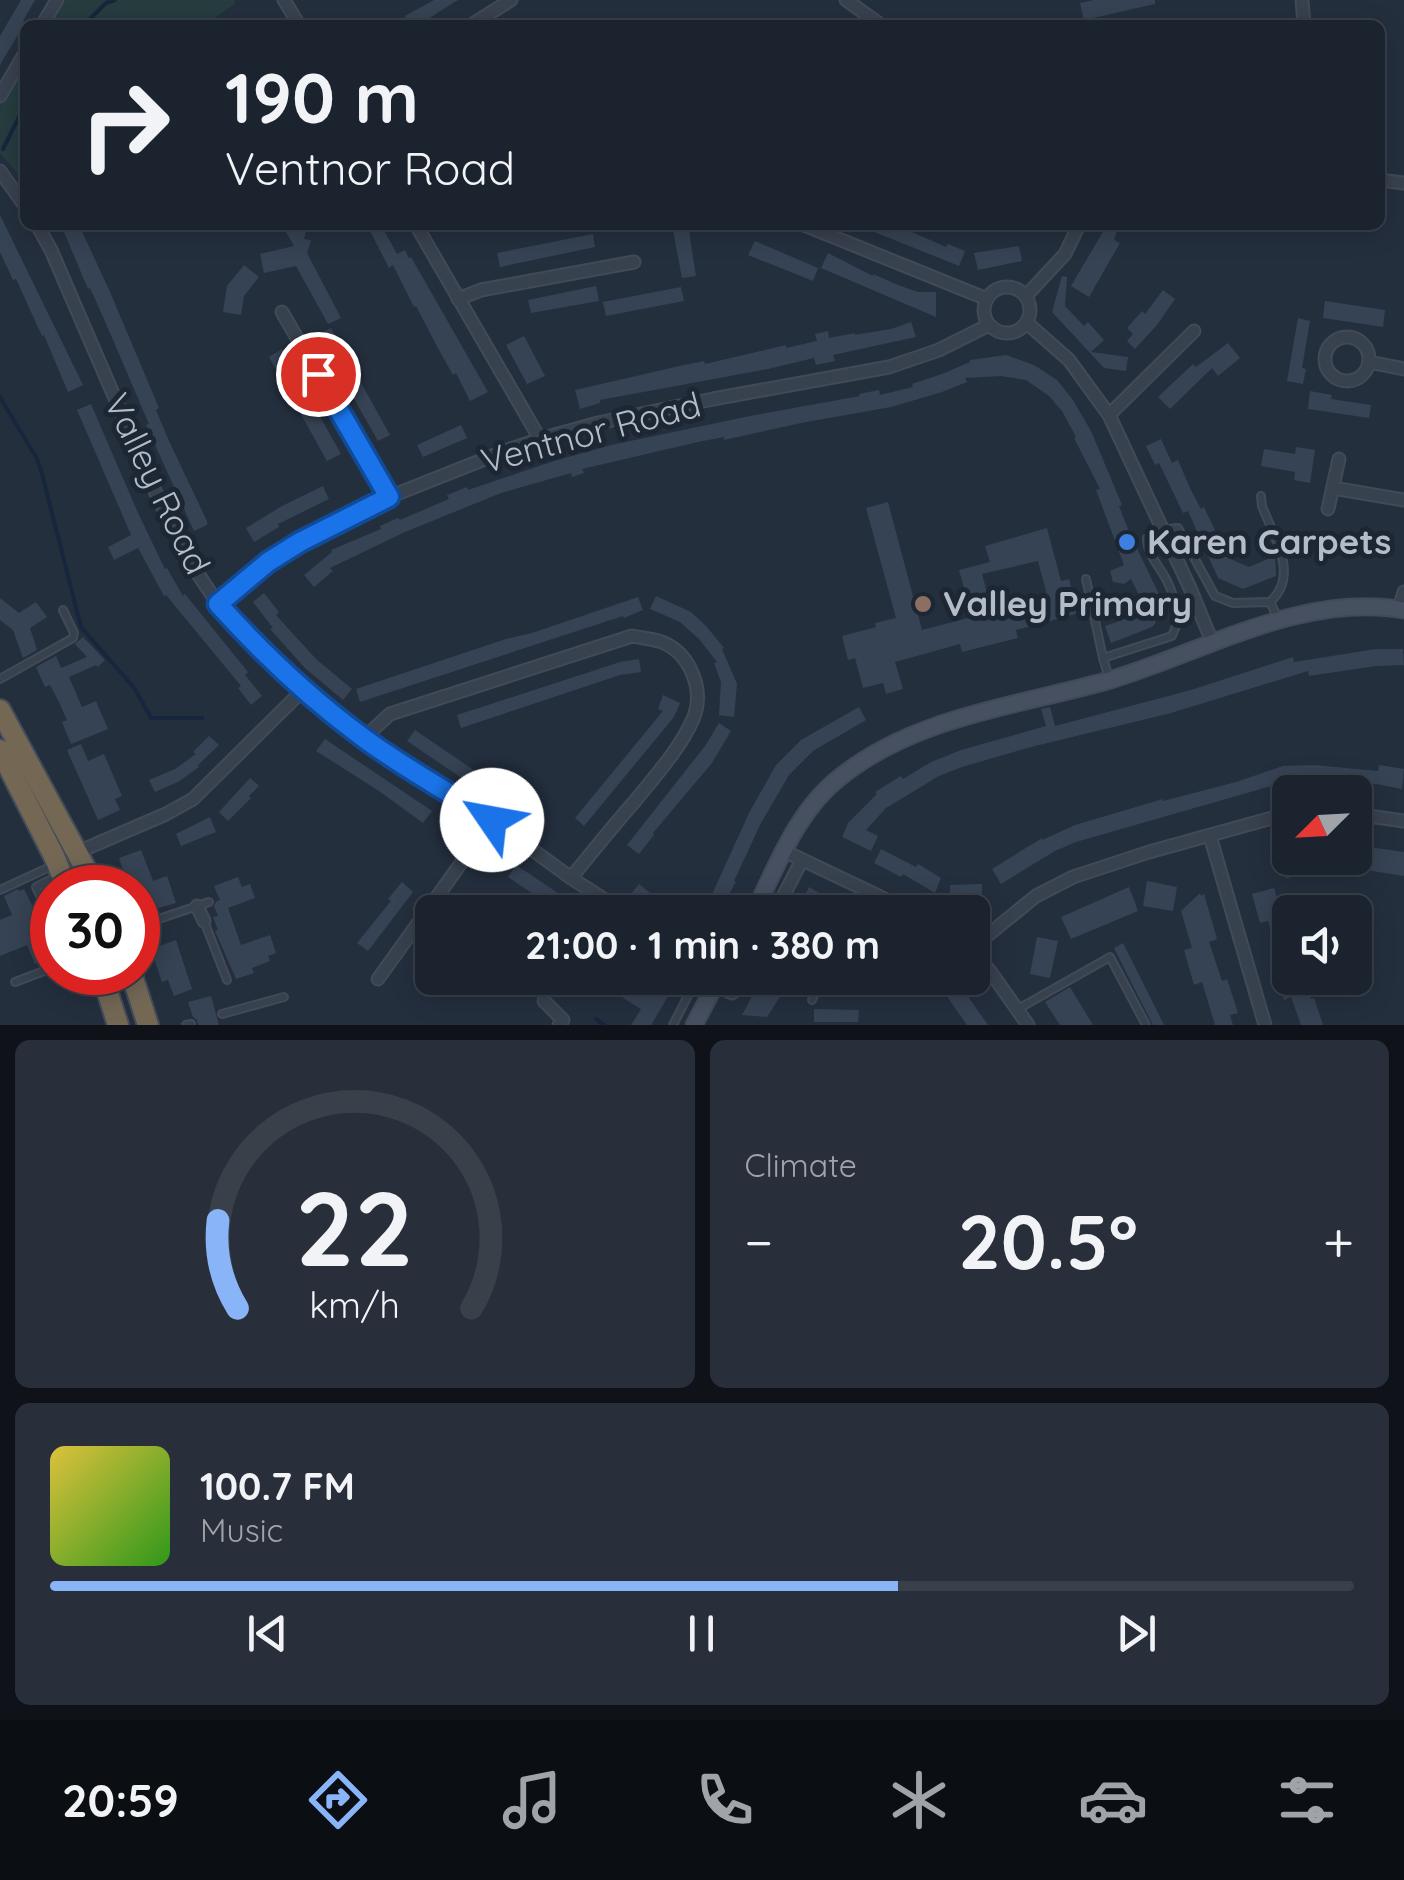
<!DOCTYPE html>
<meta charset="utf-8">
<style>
:root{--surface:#1b232e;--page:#282f3a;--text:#f1f3f6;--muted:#a0a4aa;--line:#39404a;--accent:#8ab4f8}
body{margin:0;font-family:Quicksand,sans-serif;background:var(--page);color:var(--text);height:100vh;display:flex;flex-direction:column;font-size:38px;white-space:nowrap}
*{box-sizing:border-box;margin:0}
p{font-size:32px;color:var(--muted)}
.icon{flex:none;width:55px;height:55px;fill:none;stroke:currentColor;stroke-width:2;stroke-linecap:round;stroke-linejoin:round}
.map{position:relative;height:1025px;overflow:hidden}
.sheet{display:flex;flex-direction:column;gap:15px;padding:15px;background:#0f1319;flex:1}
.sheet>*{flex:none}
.guide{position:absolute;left:20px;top:20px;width:1365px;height:210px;border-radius:15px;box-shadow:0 5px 25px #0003,0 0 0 2px var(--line);background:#1b232e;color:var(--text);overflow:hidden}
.needle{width:65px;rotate:246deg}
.controls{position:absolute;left:1272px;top:775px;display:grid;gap:20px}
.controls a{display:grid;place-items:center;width:100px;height:100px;border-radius:15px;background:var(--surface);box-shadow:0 5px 25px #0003,0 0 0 2px var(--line);font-size:50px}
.speed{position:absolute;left:30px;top:865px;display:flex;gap:20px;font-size:50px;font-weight:700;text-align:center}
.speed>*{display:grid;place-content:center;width:130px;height:130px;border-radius:50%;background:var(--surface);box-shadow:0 5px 25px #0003,0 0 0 2px var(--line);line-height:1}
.speed .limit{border:15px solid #d22;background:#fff;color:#111}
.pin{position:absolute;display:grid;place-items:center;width:85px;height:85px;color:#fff;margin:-42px;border:5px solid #fff;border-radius:50%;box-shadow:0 2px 10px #0007}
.me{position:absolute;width:110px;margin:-55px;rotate:303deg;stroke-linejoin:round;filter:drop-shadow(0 0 8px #0008)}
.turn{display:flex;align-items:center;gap:35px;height:210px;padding:0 40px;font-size:45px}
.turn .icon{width:130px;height:130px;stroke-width:2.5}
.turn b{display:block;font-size:70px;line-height:85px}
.big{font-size:75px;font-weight:700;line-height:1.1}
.sheet .card{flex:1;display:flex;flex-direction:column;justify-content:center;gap:15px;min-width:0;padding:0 35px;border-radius:15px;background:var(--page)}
.sheet .dial{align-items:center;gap:0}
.dial svg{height:260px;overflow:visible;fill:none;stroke:var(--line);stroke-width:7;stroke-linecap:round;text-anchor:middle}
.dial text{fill:var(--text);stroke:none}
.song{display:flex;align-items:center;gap:30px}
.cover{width:120px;height:120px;border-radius:15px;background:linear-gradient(135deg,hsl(50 70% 55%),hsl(110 70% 35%))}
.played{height:10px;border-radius:5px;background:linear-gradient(90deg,var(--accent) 65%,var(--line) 65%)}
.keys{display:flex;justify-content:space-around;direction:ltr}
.heat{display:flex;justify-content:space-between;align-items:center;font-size:55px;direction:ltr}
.sheet .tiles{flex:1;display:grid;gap:15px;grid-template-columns:1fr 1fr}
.card:last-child{grid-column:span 2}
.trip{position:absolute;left:415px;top:895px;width:575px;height:100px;border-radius:15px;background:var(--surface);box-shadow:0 5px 25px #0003,0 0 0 2px var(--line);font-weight:700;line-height:100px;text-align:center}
.tab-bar{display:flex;height:160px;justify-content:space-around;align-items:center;background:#0b0e12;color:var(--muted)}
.tab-bar .icon{width:70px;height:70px}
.tab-bar .active{color:var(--accent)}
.tab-bar b{font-size:45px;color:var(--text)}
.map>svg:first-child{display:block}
.green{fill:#263c3f}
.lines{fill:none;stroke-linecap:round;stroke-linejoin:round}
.stream{stroke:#17263c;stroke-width:4}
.building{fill:#364354;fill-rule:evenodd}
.lane-casing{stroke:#414a57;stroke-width:10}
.street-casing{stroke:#414a57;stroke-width:15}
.secondary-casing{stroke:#414a57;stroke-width:19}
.highway-casing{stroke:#434c59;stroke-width:24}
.lane{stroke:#38414e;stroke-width:6}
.street{stroke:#38414e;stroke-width:11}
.secondary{stroke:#465061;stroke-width:15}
.highway{stroke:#746855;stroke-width:20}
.route-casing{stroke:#114b97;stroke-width:25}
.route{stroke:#1a73e8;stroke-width:18}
.shop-dot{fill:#3f7fe0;stroke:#1d2633;stroke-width:4}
.education-dot{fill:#8d6e63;stroke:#1d2633;stroke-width:4}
.labels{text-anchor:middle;stroke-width:10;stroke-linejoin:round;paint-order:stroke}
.street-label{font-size:35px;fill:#b4bcc9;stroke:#1d2633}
.poi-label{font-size:35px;font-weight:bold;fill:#b4bcc9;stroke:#1d2633;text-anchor:start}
</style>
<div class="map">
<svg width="1404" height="1025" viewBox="0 0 1404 1025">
<rect width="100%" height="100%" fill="#242f3e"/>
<g class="green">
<path d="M63 0H235V4L203 25H48Z"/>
<path d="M25 63V167L18 174 0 153V106Z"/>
</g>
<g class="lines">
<g class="stream">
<path d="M84 25 106 3 115 0"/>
<path d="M3 149 20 115 25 110"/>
<path d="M0 397 36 457 41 470 81 627 135 689 151 718H202"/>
<path d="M596 1019 604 1025"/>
</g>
</g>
<g class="building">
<path d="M21 0H35L23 21 25 23 0 65V36Z"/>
<path d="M434 0H458L418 25H410L405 16Z"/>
<path d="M1094 0H1155V4L1084 20 1080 3Z"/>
<path d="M0 215 83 385 68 392 44 335 42 336 16 279 13 280 0 252Z"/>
<path d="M61 225H79L110 292 159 408 156 410 169 441 207 521V525L194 531 146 425 149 424 104 319 90 288 88 289Z"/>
<path d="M282 225H299L307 228 304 239 311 240 307 253 341 318 328 324 296 266 264 273 260 254 294 246Z"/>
<path d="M367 225H381L397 254 405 250 409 258 411 257 488 392 470 401 456 373 453 375 440 352 416 306 414 307 393 265 389 268Z"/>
<path d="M672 225H688L696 276 682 278Z"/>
<path d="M857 225H896L946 247 948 244 965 251 959 266Z"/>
<path d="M1107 225H1119L1114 240 1120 243 1089 297 1071 286Z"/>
<path d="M593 234 595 247 500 267 497 253Z"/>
<path d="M755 241 818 268 813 281 748 255Z"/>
<path d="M1019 246 1022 261 978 270 974 253Z"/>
<path d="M828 253 873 276V274L898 285 918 292H936V317L821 268Z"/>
<path d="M244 265 259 277 244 296 241 315 223 312 227 286Z"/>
<path d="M1062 276 1067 277 1065 306 1084 326 1088 322 1104 340 1091 352 1128 357 1126 371 1104 368 1052 312Z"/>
<path d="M596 286 599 301 531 313 528 300Z"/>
<path d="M681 287 684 301 606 316 603 302Z"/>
<path d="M1163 290 1175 299 1157 325 1135 349 1127 341 1133 334 1127 328 1142 311 1145 314Z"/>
<path d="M1325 301 1385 310 1383 327 1323 318Z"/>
<path d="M1298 318 1310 321 1302 368 1306 369 1303 384 1287 381Z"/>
<path d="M911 322 916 337 833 355 835 361 816 365 814 358 768 369 600 400V403L580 409 575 390 684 365 704 361 705 364 786 345V348L817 341 815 334 828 331 829 338 855 333V335L891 329Z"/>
<path d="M331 328 353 373 355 372 390 435 378 441 318 335Z"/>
<path d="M524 336 545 376 527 384 506 345Z"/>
<path d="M1228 343 1240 358 1218 376 1212 368 1170 409 1158 397 1193 364 1196 367Z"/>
<path d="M282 349 341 454 327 461 269 357Z"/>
<path d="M1006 355 1034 365 1057 380 1073 400 1091 431 1122 505 1119 506 1130 534 1159 594 1155 624 1152 627 1111 643 1105 626 1136 615 1139 595 1131 579 1124 584 1113 582 1110 571 1124 565 1096 490 1100 489 1074 438 1076 437 1062 411 1049 396 1026 380 1001 376 965 378 967 382 942 392 891 407 801 423 724 440V437L698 442 582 469 584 473 572 477 571 473 501 493 405 532 330 568 333 571 314 587 304 575 332 552 331 550 381 529 380 526 398 518 400 520 449 499 447 495 467 487 468 490 554 461 611 445 750 416 860 396 859 394 879 390 880 395 913 387 912 384 942 374 970 362V360Z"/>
<path d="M1310 391 1332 395 1331 399 1371 405 1369 418 1308 409Z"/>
<path d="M91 404 138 513 165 569 167 568 183 596 185 594 248 672 245 675 262 696 251 705 238 688 241 686 166 595 164 596 138 548 114 560 108 547 131 535 77 410Z"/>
<path d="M461 425 467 438 423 457 417 445Z"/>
<path d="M1161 439 1172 463 1178 460 1190 488 1201 509 1204 507 1228 558 1249 567 1275 556 1276 576 1243 589 1218 578 1188 511 1183 513 1159 463 1155 465 1146 446Z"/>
<path d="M1296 447 1315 450 1310 483 1294 480 1295 472 1261 466 1264 449 1295 454Z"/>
<path d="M323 486 329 499 278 524 279 527 254 542 246 528 282 506Z"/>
<path d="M888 502 922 630 972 617 959 570 990 562 985 546 1047 528 1061 581 1069 579 1074 598 1079 597 1083 612 1016 630 1018 638 962 652 960 644 895 662 903 689 886 694 883 683 863 688 855 658 848 660 842 636 876 627 875 623 896 618 866 508ZM1038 561 1048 599 993 614 982 574Z"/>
<path d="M264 593 279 612 276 615 295 636 316 659 352 689 343 700 305 668 270 629 273 628 253 602Z"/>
<path d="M656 596 691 612 706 626 724 648 722 649 737 684 734 717 719 715 721 682 714 663 717 662 699 639 680 622 650 609Z"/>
<path d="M638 597 643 610 624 618 623 616 360 702 356 689 506 639 532 633Z"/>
<path d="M0 598 19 613 36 602 47 617 30 628 37 650 23 658 13 630 0 620Z"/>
<path d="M83 637 105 660 98 667 96 665 69 677 82 707 96 701 108 729 71 744 62 722 67 720 59 702 50 685 45 687 36 667 56 656 61 668 87 657 75 644Z"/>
<path d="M1376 649H1403L1404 665 1376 666 1309 676 1308 671 1171 713 1031 747 962 767 939 776 886 808 866 830 878 836 871 851 842 837 848 823 877 794 875 792 901 776 903 779 931 762 961 750 1046 726 1041 709 1050 707 1055 726 1191 690 1293 657 1294 662Z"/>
<path d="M639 659 641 672 620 675 461 728 457 715 620 662Z"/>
<path d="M663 695 680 703 674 717 584 826 575 818 663 711 658 709Z"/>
<path d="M859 707 866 720 813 751 789 775 760 825 734 881 736 882 719 912H704L749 813 776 765 801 740Z"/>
<path d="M719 723 731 731 712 763 653 833 654 835 639 854 627 845 705 746Z"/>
<path d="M415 730 541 816 534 827 407 741Z"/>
<path d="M209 736 219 745 198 765 199 767 178 782 155 792 149 780 175 769 196 754 193 752Z"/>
<path d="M325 739 432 811 423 823 379 791 316 751Z"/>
<path d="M81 744 88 761 104 754 122 796 115 799 120 810 98 820 67 750Z"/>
<path d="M1314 765 1378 771 1379 765 1404 769 1402 789 1376 784 1312 779V781L1285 782 1076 842 1055 851 1001 884 992 869 1042 838V840L1075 825 1163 799V801L1236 782 1283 766Z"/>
<path d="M250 778 259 786 249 796 251 798 228 821 219 812Z"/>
<path d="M210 817 216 832 181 846 176 834Z"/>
<path d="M1355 845 1404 852V876L1316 862 1287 879 1275 859 1290 849V858H1355Z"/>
<path d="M881 849 916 867 918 864 941 878 935 893 903 874 901 877 874 863Z"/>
<path d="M141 850 153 881 167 876 176 903 138 914V888H129L119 858Z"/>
<path d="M516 865 555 891 580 912H559L508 877Z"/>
<path d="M238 877 242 887 250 884 255 898 228 908 241 945 270 935 276 953 268 956 270 961 252 968 254 973 236 979 215 931 218 930 213 917 218 916 214 906 216 902 220 900 214 886Z"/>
<path d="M1147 881 1177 887 1173 911 1143 906Z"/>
<path d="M402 882 413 892 368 951 357 943 391 901 388 899Z"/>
<path d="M639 884 674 912H654L647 908 630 895Z"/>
<path d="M982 884V901L950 902V885Z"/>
<path d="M809 887 849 910 848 912H832L824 908 821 912H796Z"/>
<path d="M1129 887 1138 911 1071 939 1061 917Z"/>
<path d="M1274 888 1285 922 1290 921V978H1303L1311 999 1314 998 1323 1025H1301L1291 997 1284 1000 1274 970 1282 967 1268 921 1260 923 1252 894Z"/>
<path d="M18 889 19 891 24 889 37 915 40 912 46 925 43 927 52 945V956L35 964 27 945 0 956V920L12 915 4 896Z"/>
<path d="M1200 893 1201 896 1204 894 1217 939 1209 942 1222 981 1227 979 1238 1013 1230 1015 1233 1025H1215L1202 982 1194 985 1184 950 1192 948 1181 911Z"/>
<path d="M1037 937 1058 941 1050 978 1030 974Z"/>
<path d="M176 940 192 989 174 996 168 980 162 982 151 949Z"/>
<path d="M1123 943 1164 1025H1153L1130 980 1114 948Z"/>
<path d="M656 978H679L651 1025H631L641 1009 623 998 630 987 645 996Z"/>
<path d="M762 978H792L767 1017 742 1015Z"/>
<path d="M934 978H955L988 1025H967Z"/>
<path d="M1070 987 1079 1002 1093 1025H1060L1045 1002Z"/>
<path d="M211 996 219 1025H198L197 1020 193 1017 188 1002Z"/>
<path d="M814 1009 859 1010 858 1022H814Z"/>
</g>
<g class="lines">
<defs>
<g id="lane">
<path d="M1261 496 1262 506C1274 538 1300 575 1270 602"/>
<path d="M1086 579 1103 658"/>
<path d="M1109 678 1103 658 1172 636 1180 616C1176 605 1173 594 1168 583 1161 567 1147 556 1147 538L1161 530 1178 528 1215 596 1233 603 1270 602 1279 620"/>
<path d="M0 679 73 638 74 633 63 610"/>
<path d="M0 890 52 866"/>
<path d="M855 912 866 892"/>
<path d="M52 921 36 887 56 877"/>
<path d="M204 921 227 980"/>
<path d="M138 926 209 902"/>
<path d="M15 982 52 968"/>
<path d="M812 1000 822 978"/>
<path d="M1018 1009 1110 957 1146 1025"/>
<path d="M222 1014 284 997"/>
<path d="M186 1025 191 1024"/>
<path d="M673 1025 697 978"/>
</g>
<g id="street">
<path d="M284 0 299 25"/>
<path d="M846 0 881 25"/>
<path d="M1302 0 1304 25"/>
<path d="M42 25 57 0"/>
<path d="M471 25 511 0"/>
<path d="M0 96 25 53"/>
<path d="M0 171 25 206"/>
<path d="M1380 180 1404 183"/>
<path d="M37 225 51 250 155 491 186 556 218 604 259 650 303 690 364 738 492 820 571 878 624 912"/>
<path d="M416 225 540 439"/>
<path d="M804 225 987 299"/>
<circle cx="1007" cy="310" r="23"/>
<path d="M1026 296 1065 254 1079 225"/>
<path d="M458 299 481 290 634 262"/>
<path d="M282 312 389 497"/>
<path d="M1027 323 1069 360 1109 415 1190 588 1213 644"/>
<circle cx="1347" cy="359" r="22"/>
<path d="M1369 362 1404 369"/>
<path d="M1109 415 1194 331"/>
<path d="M1333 488 1404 500"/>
<path d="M1328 509 1339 459"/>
<path d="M218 604 268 562 300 542 389 497 505 451 540 439 598 423 713 399 889 367 939 350 989 325"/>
<path d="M1399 609 1404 592"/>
<path d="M364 738 390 714 632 636C642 638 653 639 662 642 691 654 705 691 693 719 680 749 655 776 635 801 613 826 592 852 571 878"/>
<path d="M1355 814 1404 821"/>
<path d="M1210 836 1265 1025"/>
<path d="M784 851 912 912"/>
<path d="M78 852 166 814 193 799 303 690"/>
<path d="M197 906 204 921"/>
<path d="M775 912 802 860"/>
<path d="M972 948 1036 896 1073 877 1149 852 1290 813"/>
<path d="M972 951 990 971 1028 1025"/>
<path d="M378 979 492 820"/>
<path d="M715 984 732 993 741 986 744 978"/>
<path d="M544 1001 563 1020 559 1025"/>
</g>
<g id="secondary">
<path d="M754 912C777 866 797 811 839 778 915 716 1019 706 1110 680 1204 652 1302 592 1404 610"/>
<path d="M694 1025 719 978"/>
</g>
<g id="highway">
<path d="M0 710 96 888"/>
<path d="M0 750 54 856 67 888"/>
<path d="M101 972 118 1025"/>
<path d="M131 972 148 1025"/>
</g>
</defs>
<use href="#lane" class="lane-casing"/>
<use href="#street" class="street-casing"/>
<use href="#secondary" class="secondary-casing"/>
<use href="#highway" class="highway-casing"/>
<use href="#lane" class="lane"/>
<use href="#street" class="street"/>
<use href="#secondary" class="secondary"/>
<use href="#highway" class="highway"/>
</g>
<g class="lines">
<defs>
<path id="route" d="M318 374 389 497 300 542 268 562 218 604C263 654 307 696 361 736 402 767 449 792 492 820"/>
</defs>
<use href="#route" class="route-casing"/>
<use href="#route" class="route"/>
</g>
<circle class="shop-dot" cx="1127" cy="542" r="10"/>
<circle class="education-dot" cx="923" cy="604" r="10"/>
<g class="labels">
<g class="street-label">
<text transform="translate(591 433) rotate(-15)" y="12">Ventnor Road</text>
<text transform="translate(157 484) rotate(64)" y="12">Valley Road</text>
</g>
<g class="poi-label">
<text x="1147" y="554">Karen Carpets</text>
<text x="943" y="616">Valley Primary</text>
</g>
</g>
</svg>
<div class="controls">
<a><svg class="needle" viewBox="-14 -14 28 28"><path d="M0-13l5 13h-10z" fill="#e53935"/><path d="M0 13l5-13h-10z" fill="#a0a4aa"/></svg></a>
<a><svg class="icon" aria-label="sound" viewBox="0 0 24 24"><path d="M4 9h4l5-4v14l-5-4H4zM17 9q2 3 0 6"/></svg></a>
</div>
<div class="speed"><div class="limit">30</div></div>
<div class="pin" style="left:318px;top:374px;background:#d93025"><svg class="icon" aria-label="arrive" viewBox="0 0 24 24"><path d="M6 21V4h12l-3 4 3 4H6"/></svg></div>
<svg class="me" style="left:492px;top:820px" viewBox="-20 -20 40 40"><circle r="19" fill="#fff"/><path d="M0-13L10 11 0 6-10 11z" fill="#1a73e8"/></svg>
<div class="trip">21:00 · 1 min · 380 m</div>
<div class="guide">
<div class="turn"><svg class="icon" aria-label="right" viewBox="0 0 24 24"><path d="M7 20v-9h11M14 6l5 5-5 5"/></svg><div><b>190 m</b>Ventnor Road</div></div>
</div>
</div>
<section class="sheet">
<div class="tiles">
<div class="card dial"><svg viewBox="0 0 100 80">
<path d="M14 69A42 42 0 1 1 86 69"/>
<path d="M14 69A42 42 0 0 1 8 42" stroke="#8ab4f8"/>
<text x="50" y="56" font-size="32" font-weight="700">22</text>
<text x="50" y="72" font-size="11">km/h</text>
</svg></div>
<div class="card"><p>Climate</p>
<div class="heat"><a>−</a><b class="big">20.5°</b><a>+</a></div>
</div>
<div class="card">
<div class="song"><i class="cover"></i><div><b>100.7 FM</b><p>Music</p></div></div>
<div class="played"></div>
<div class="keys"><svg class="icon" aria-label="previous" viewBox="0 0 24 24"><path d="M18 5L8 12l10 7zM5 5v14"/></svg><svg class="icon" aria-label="pause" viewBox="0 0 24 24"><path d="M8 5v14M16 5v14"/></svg><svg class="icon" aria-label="next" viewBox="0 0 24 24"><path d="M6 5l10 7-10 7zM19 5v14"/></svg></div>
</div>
</div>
</section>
<nav class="tab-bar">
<b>20:59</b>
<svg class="icon active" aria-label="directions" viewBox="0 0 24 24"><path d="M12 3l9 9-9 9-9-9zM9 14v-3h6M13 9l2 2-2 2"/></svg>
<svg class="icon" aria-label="music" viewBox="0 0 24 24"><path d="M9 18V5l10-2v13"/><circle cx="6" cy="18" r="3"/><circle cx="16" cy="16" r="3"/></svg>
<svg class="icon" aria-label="phone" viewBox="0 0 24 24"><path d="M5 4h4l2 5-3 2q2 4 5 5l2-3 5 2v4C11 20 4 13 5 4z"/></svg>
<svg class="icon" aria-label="climate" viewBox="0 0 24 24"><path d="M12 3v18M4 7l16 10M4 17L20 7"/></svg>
<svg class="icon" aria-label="car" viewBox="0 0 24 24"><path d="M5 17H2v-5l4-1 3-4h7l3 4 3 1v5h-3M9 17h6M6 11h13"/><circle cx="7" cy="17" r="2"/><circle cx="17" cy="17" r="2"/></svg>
<svg class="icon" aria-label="filters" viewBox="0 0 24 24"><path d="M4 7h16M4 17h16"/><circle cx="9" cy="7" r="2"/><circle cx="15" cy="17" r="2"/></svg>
</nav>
